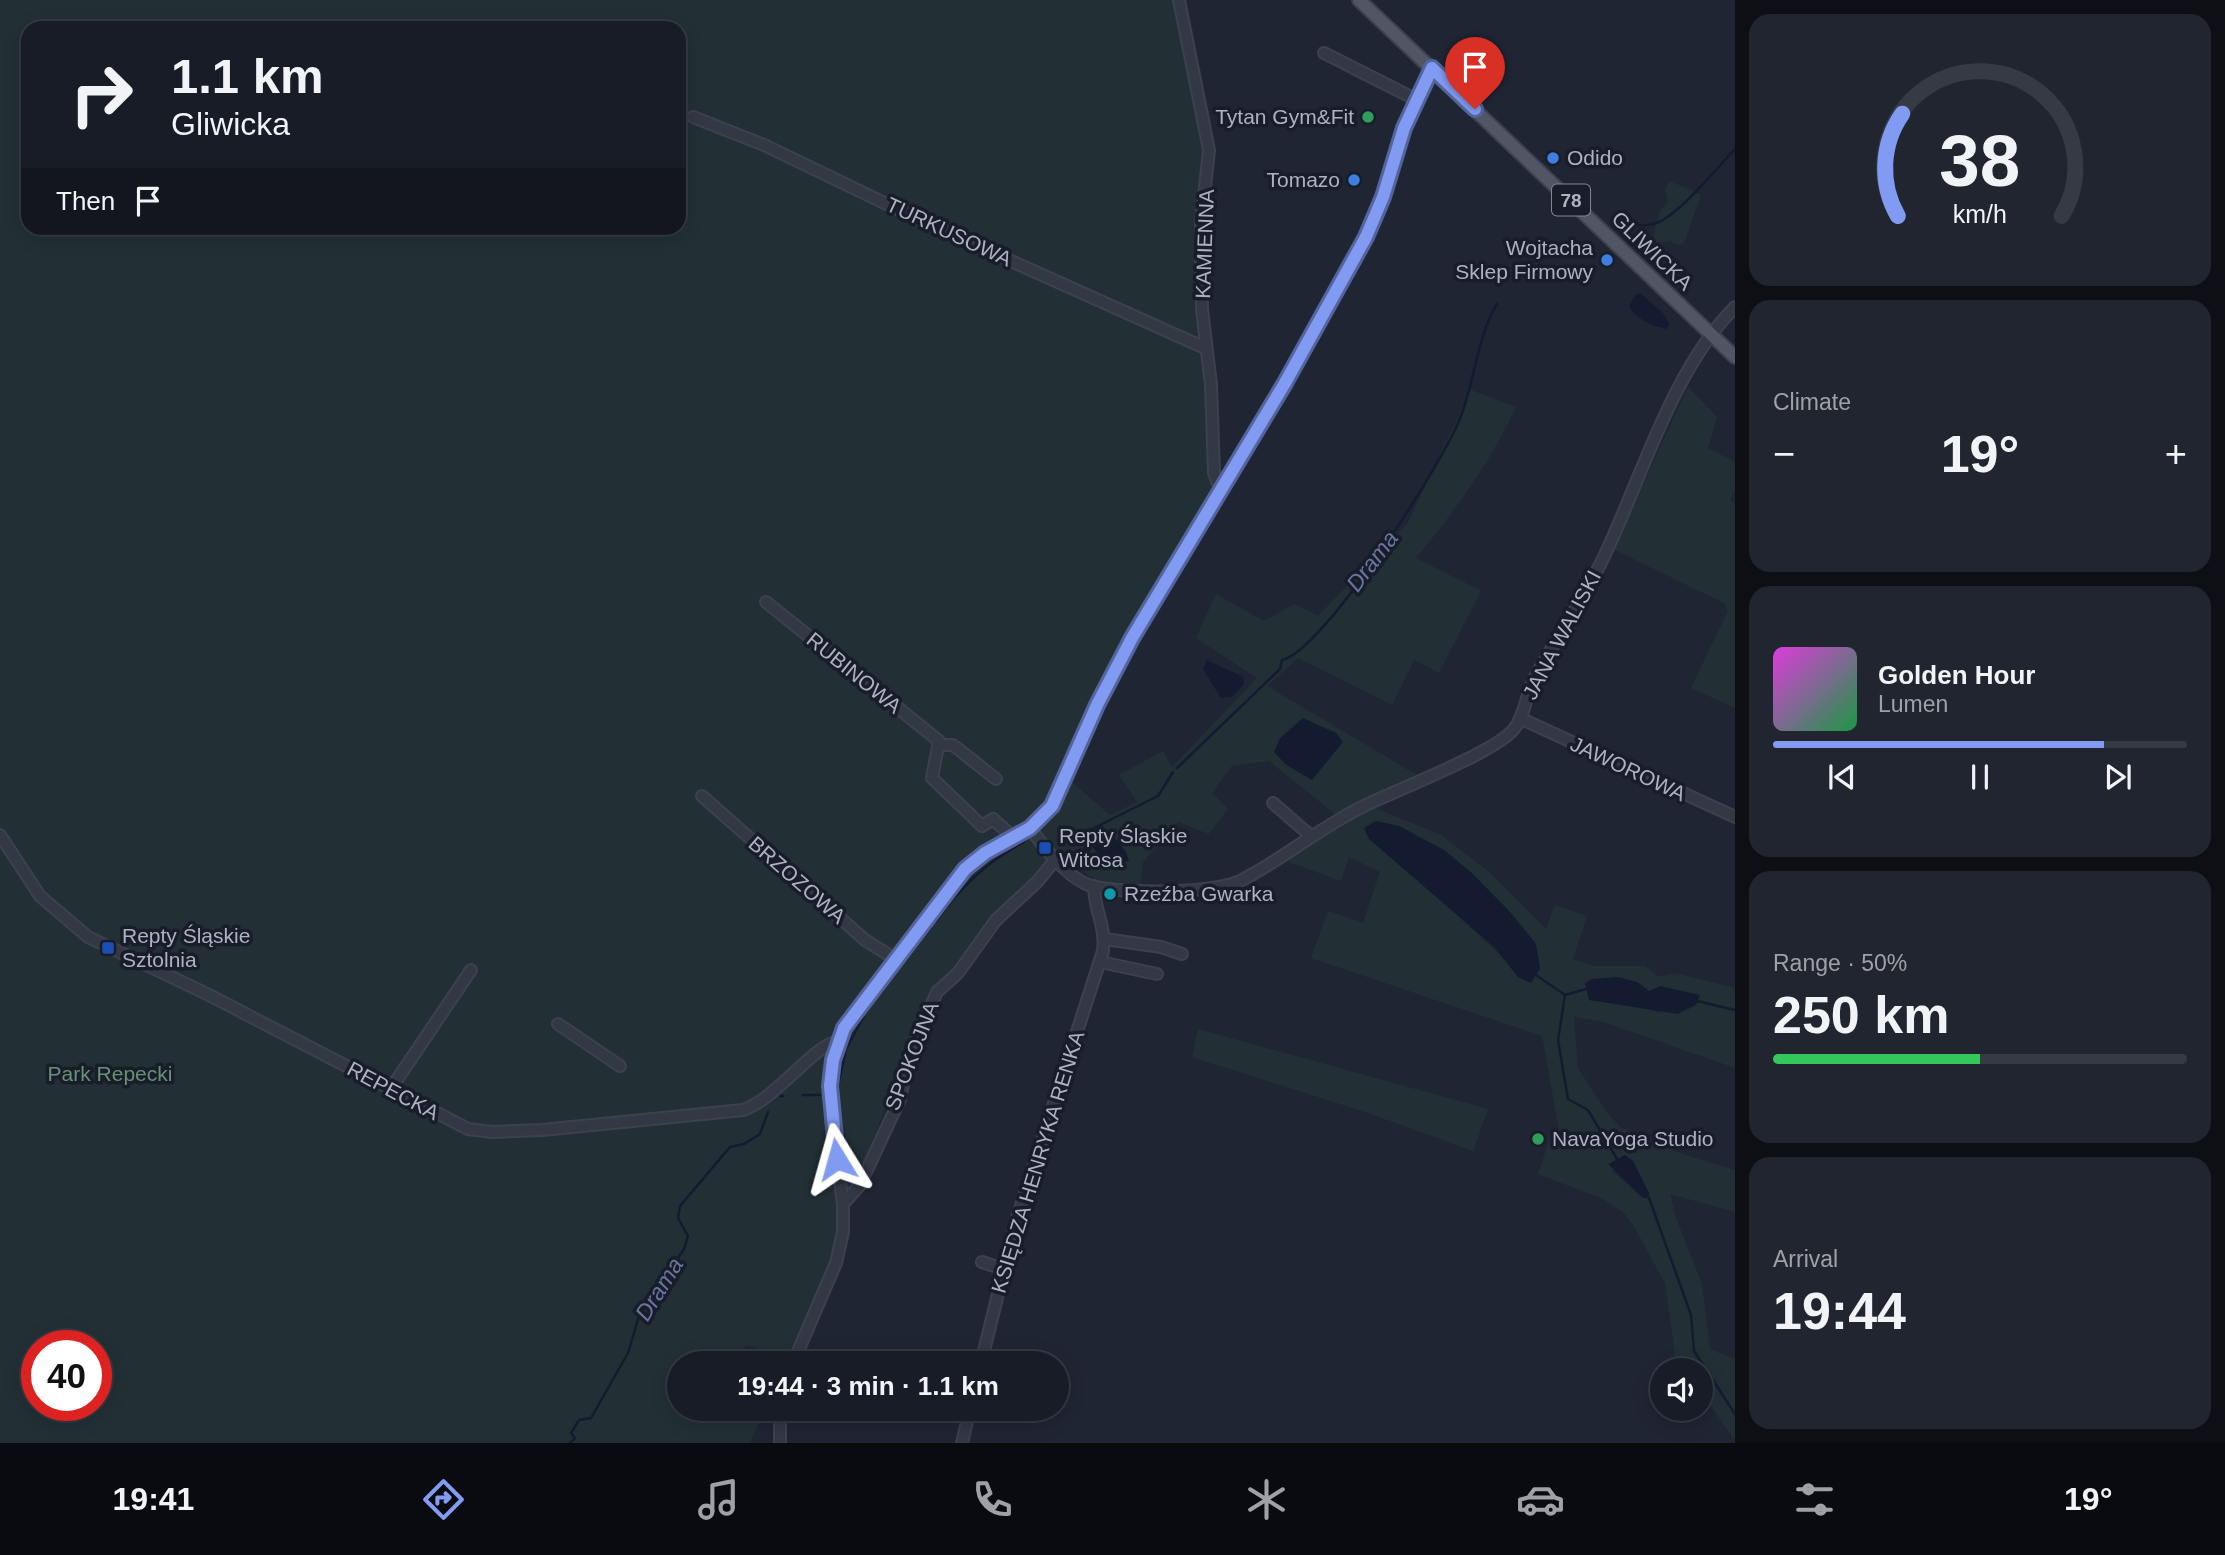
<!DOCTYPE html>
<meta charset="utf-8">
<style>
:root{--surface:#181c27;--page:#21252f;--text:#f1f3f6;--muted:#9fa1a7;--line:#363a44;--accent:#829bf2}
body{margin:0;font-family:Helvetica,sans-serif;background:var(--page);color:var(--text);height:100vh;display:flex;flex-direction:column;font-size:26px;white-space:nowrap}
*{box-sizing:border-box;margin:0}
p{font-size:23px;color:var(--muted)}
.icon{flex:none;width:38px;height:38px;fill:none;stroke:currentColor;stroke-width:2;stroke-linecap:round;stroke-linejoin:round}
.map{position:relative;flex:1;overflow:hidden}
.drawer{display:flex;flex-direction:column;gap:14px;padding:14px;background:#0d0f15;width:490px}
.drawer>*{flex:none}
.banner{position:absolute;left:21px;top:21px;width:665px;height:214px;border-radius:21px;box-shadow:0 4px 18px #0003,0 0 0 2px var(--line);background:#181c27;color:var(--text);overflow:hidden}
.fabs{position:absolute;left:1650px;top:1358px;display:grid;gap:14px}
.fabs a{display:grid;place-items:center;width:63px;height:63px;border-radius:50%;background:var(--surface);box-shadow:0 4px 18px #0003,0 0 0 2px var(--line);font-size:35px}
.speed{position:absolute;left:21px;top:1330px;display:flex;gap:14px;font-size:35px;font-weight:700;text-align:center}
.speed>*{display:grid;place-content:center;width:91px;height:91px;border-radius:50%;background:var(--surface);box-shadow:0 4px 18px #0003,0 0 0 2px var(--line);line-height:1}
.speed .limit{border:10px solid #d22;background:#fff;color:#111}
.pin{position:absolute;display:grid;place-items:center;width:60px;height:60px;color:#fff;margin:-72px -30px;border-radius:50% 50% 50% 0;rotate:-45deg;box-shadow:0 0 7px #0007}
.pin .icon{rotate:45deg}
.me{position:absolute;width:77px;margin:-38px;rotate:352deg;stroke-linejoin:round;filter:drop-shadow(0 0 5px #0008)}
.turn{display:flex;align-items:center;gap:24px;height:147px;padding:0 35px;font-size:32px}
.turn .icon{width:91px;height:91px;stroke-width:2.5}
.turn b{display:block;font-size:49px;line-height:60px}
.then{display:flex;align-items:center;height:66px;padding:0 35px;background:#0003;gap:14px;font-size:26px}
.big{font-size:52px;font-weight:800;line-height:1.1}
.drawer .card{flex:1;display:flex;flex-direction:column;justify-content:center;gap:10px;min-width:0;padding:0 24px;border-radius:21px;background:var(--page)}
.drawer .dial{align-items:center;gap:0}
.dial svg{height:182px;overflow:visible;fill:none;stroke:var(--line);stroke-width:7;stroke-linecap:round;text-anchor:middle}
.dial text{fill:var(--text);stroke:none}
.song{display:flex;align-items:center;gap:21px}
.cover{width:84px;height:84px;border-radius:10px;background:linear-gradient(135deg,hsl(300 70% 55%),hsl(140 70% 35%))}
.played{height:7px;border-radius:4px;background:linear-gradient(90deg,var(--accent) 80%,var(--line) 80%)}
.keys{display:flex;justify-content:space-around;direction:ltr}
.heat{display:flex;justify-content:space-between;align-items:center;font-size:38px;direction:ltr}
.charge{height:10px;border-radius:5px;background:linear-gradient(90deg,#34c759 50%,var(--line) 0)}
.trip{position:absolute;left:667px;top:1351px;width:402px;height:70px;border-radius:35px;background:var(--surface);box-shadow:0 4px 18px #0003,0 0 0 2px var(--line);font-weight:800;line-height:70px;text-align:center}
.tab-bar{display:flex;height:112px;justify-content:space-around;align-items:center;background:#0a0b10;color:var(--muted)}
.tab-bar .icon{width:49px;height:49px}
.tab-bar .on{color:var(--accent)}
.tab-bar b{font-size:32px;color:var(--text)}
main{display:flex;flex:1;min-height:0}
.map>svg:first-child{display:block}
.green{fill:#223035;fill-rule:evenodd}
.water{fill:#141b31}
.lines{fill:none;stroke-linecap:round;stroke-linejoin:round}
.stream{stroke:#141b31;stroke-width:2.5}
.minor-casing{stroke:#3d414f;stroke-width:14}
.major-casing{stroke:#3d414f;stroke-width:16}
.minor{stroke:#333845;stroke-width:10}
.major{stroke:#515665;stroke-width:12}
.route-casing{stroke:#54659d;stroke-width:18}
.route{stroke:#829bf2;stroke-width:12}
.leisure-dot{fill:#2e9e5b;stroke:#191d29;stroke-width:2.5}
.shop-dot{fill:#3f7fe0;stroke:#191d29;stroke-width:2.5}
.transit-dot{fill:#1a4fb4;stroke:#191d29;stroke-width:2.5}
.culture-dot{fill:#0f9aa8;stroke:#191d29;stroke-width:2.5}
.labels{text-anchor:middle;stroke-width:7;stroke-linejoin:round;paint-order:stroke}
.shield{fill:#191d29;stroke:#818594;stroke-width:2}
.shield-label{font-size:19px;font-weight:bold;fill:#adb2c2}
.poi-label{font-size:21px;fill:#adb2c2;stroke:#191d29;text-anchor:start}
.street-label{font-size:21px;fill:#adb2c2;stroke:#191d29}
.park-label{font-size:21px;fill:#669177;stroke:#191d29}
.water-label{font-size:23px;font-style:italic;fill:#6776a0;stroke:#191d29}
</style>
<main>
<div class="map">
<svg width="1735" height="1443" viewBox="0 0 1735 1443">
<rect width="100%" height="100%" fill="#202534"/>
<g class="green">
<path d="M0 0H1183L1209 142 1203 229 1215 492 1058 789V807L1071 781 1110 815 1137 802 1119 775 1163 751 1172 767 1257 678 1196 638 1216 594 1264 621 1294 604 1318 616 1407 524 1471 390 1516 407C1490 463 1455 511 1416 558L1481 591 1439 673 1414 660 1392 705 1298 658 1267 686 1417 775 1335 814 1269 761 1232 766 1212 793 1228 809 1209 834 1178 822 1143 862 1140 886C1098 887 1089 876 1058 852V858C1018 900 973 940 943 990 893 1071 865 1163 836 1252 824 1289 806 1325 792 1361L746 1345 739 1363H679V1409H752L763 1414 750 1443H0ZM28 28H679V228H28ZM37 1346H96V1405H37Z"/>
<path d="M1670 181 1701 195 1684 243 1678 245 1670 241 1657 244 1653 237 1660 211 1668 202 1665 189Z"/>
<path d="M1688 387 1717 417 1708 448 1735 462V488L1730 500 1735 503V708L1691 688 1728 611 1724 603 1613 549Z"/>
<path d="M1373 807 1441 835 1487 870 1546 929 1555 905 1587 916 1573 959 1595 966H1645L1659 977 1675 973 1735 988V1068L1604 1022 1574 1017 1578 1068 1606 1111 1620 1127 1682 1154 1735 1170V1212L1670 1194 1676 1218 1702 1284 1710 1349 1735 1359V1441L1701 1392V1370H1677L1665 1283 1633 1225 1624 1213 1603 1199 1538 1174 1553 1128 1559 1130 1542 1036 1311 958 1328 911 1363 923 1380 872 1349 857 1341 881 1284 860 1345 820ZM1376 821 1399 826 1444 850 1473 875 1508 910 1535 944 1540 968 1531 983 1518 977 1509 963 1417 878 1369 839 1364 828ZM1637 982 1649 991 1660 1013 1635 1005 1589 1000ZM1625 1155 1633 1161 1649 1193 1643 1198 1612 1171Z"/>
<path d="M1198 1029 1488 1109 1473 1151 1368 1113 1192 1057Z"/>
</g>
<g class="water">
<path d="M1640 293 1663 313 1669 323 1668 329C1654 327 1635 319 1629 306L1635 295Z"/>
<path d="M1207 660 1243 677 1244 684 1232 697 1221 698 1203 669Z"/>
<path d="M1303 718 1336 733 1343 742 1312 780 1285 764 1274 752 1280 738Z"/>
<path d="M1376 821 1399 826 1444 850 1473 874 1511 913 1536 944 1540 968 1531 983 1518 977 1493 946 1369 839 1364 828Z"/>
<path d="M1109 831 1126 852 1129 861C1114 867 1100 858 1092 846L1094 836Z"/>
<path d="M1618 977 1637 982 1649 991 1660 986 1700 995 1696 1005 1678 1014 1589 1000 1585 983 1592 979Z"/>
<path d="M1625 1155 1633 1161 1649 1193V1198H1643L1608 1164Z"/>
</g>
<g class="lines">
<g class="stream">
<path d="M1615 225C1630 224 1645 228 1659 222 1682 211 1716 169 1735 149"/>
<path d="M1177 768 1280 669 1282 660C1323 652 1445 460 1461 416 1474 383 1478 334 1497 304"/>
<path d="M1078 836 1158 796 1173 772"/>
<path d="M936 921C961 887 986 862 1024 842"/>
<path d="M904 962 931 927"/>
<path d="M1536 975 1565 995"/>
<path d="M1565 995 1558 1040 1568 1099 1588 1110 1617 1159"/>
<path d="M1565 995 1586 989"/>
<path d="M1697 1001 1735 1010"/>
<path d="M868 1009 899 968"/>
<path d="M803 1095H820"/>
<path d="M836 1095 846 1049 864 1016"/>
<path d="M780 1096H783"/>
<path d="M1649 1198 1691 1315 1694 1351 1735 1414"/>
<path d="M570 1443 575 1438 571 1433 579 1420 591 1418 628 1353 639 1316 684 1249 688 1236 678 1218 680 1206 730 1147 744 1144 760 1134 768 1112"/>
</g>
<defs>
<g id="minor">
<path d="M1179 0 1209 150 1201 224 1202 309 1211 385 1214 472 1217 482 1224 487"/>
<path d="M1324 53 1417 100"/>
<path d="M693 117 764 145 924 222 1205 348"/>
<path d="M766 602 939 741 932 778 982 826 993 819 1013 837"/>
<path d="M1522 719 1735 817"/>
<path d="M939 745H953L996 779"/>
<path d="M702 796 865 940 895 959"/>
<path d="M1273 803 1311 836"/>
<path d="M1030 828C1044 847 1064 874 1086 884 1112 895 1217 894 1242 880 1286 857 1323 825 1368 804 1399 789 1496 752 1514 729 1525 715 1526 694 1535 677 1559 634 1588 593 1608 548 1644 470 1674 368 1735 307"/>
<path d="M0 835 40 896 88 937 209 995 468 1129 492 1132 542 1130 743 1110C775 1100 816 1043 837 1042"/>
<path d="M1105 939 1161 947 1182 954"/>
<path d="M1100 962 1157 974"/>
<path d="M558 1024 620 1066"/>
<path d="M390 1090 471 970"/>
<path d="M843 1204 860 1185 900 1099 908 1059 937 992 958 973 996 920 1037 882 1056 859"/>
<path d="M982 1262 1003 1269"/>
<path d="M793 1363 836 1263 843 1232V1204L831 1115 830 1086 837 1042 854 1013 965 869 985 853 1030 828 1052 806 1097 705 1132 638 1285 383 1366 237 1383 197 1404 128 1432 68"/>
<path d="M981 1363 1016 1221 1103 951C1106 925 1094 910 1094 886"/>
<path d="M780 1443V1409"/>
<path d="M962 1443 970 1409"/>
</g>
<path id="major" d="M1359 0 1735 357"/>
</defs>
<use href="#minor" class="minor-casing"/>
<use href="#major" class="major-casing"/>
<use href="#minor" class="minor"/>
<use href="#major" class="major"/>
</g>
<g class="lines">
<defs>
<path id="route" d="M837 1159 830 1086 833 1060 844 1028 965 869 985 853 1030 828 1052 806 1097 705 1132 638 1285 383 1366 237 1383 197 1404 128 1432 68 1475 109"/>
</defs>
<use href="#route" class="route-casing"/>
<use href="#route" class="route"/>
</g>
<g class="leisure-dot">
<circle cx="1368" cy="117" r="7"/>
<circle cx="1538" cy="1139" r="7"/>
</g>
<g class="shop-dot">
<circle cx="1553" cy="158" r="7"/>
<circle cx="1354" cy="180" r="7"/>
<circle cx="1607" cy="260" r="7"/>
</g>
<g class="transit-dot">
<rect x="1038" y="841" width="14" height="14" rx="3.5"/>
<rect x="101" y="941" width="14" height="14" rx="3.5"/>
</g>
<circle class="culture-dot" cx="1110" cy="894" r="7"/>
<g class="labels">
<rect class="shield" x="1552" y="184.5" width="38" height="31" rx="5"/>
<g class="shield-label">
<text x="1571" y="207">78</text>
</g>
<g class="poi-label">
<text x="1354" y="124" text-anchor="end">Tytan Gym&amp;Fit</text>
<text x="1567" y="165">Odido</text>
<text x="1340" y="187" text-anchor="end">Tomazo</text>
<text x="1593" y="255" text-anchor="end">Wojtacha<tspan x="1593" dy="24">Sklep Firmowy</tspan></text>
<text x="1059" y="843">Repty Śląskie<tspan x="1059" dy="24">Witosa</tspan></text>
<text x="1124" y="901">Rzeźba Gwarka</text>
<text x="122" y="943">Repty Śląskie<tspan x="122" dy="24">Sztolnia</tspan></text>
<text x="1552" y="1146">NavaYoga Studio</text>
</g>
<g class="street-label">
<text transform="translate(949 232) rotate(25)" y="7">TURKUSOWA</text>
<text transform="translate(1205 244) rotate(-88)" y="7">KAMIENNA</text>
<text transform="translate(1652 251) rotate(44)" y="7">GLIWICKA</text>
<text transform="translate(1562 635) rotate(-62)" y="7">JANA WALISKI</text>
<text transform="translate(854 673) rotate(39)" y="7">RUBINOWA</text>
<text transform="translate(1628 769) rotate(25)" y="7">JAWOROWA</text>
<text transform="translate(797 880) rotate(41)" y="7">BRZOZOWA</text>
<text transform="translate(912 1056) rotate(-69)" y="7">SPOKOJNA</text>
<text transform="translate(393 1091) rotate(28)" y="7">REPECKA</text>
<text transform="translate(1038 1162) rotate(-73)" y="7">KSIĘDZA HENRYKA RENKA</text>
</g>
<g class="park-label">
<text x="110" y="1081">Park Repecki</text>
</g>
<g class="water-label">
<text transform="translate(1372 561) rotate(-53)" y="8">Drama</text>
<text transform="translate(659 1289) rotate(-58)" y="8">Drama</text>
</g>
</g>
</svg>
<div class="fabs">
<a><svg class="icon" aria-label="sound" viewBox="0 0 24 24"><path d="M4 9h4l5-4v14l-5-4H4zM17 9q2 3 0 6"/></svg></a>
</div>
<div class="speed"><div class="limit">40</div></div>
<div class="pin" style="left:1475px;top:109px;background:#d93025"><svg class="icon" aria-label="arrive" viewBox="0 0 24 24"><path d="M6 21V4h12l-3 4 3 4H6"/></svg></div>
<svg class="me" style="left:837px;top:1159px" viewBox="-20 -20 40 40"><path d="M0-17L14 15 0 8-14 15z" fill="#829bf2" stroke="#fff" stroke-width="4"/></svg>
<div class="trip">19:44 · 3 min · 1.1 km</div>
<div class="banner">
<div class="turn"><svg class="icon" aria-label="right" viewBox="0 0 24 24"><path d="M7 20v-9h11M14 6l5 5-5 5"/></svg><div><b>1.1 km</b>Gliwicka</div></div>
<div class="then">Then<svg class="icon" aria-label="arrive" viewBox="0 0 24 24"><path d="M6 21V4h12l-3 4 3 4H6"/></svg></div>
</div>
</div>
<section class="drawer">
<div class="card dial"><svg viewBox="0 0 100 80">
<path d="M14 69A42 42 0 1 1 86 69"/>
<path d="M14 69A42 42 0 0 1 16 24" stroke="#829bf2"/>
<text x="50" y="56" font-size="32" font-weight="700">38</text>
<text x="50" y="72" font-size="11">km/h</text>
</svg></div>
<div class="card"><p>Climate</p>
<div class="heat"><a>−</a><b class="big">19°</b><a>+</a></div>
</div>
<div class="card">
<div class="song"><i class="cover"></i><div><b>Golden Hour</b><p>Lumen</p></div></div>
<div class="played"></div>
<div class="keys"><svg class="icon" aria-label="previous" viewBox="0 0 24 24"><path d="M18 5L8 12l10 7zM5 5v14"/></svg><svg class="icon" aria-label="pause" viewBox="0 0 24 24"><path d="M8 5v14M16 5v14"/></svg><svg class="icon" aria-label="next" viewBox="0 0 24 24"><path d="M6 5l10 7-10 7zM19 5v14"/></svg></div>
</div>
<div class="card"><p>Range · 50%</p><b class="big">250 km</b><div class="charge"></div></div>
<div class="card"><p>Arrival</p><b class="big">19:44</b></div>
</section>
</main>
<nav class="tab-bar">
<b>19:41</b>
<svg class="icon on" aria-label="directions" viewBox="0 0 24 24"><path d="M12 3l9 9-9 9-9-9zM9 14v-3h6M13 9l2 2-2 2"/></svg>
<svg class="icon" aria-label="music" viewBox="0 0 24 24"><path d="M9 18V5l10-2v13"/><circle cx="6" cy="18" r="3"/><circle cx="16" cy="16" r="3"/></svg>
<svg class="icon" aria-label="phone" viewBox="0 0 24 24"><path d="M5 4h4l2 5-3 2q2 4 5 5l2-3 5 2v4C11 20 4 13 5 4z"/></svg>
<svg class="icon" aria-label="climate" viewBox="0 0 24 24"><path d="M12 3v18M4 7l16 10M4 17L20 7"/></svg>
<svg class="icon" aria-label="car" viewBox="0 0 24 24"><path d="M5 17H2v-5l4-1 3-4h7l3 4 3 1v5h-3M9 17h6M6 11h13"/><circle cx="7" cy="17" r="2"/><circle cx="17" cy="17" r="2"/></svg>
<svg class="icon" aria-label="filters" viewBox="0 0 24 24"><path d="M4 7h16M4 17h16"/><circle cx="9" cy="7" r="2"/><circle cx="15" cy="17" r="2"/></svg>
<b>19°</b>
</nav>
